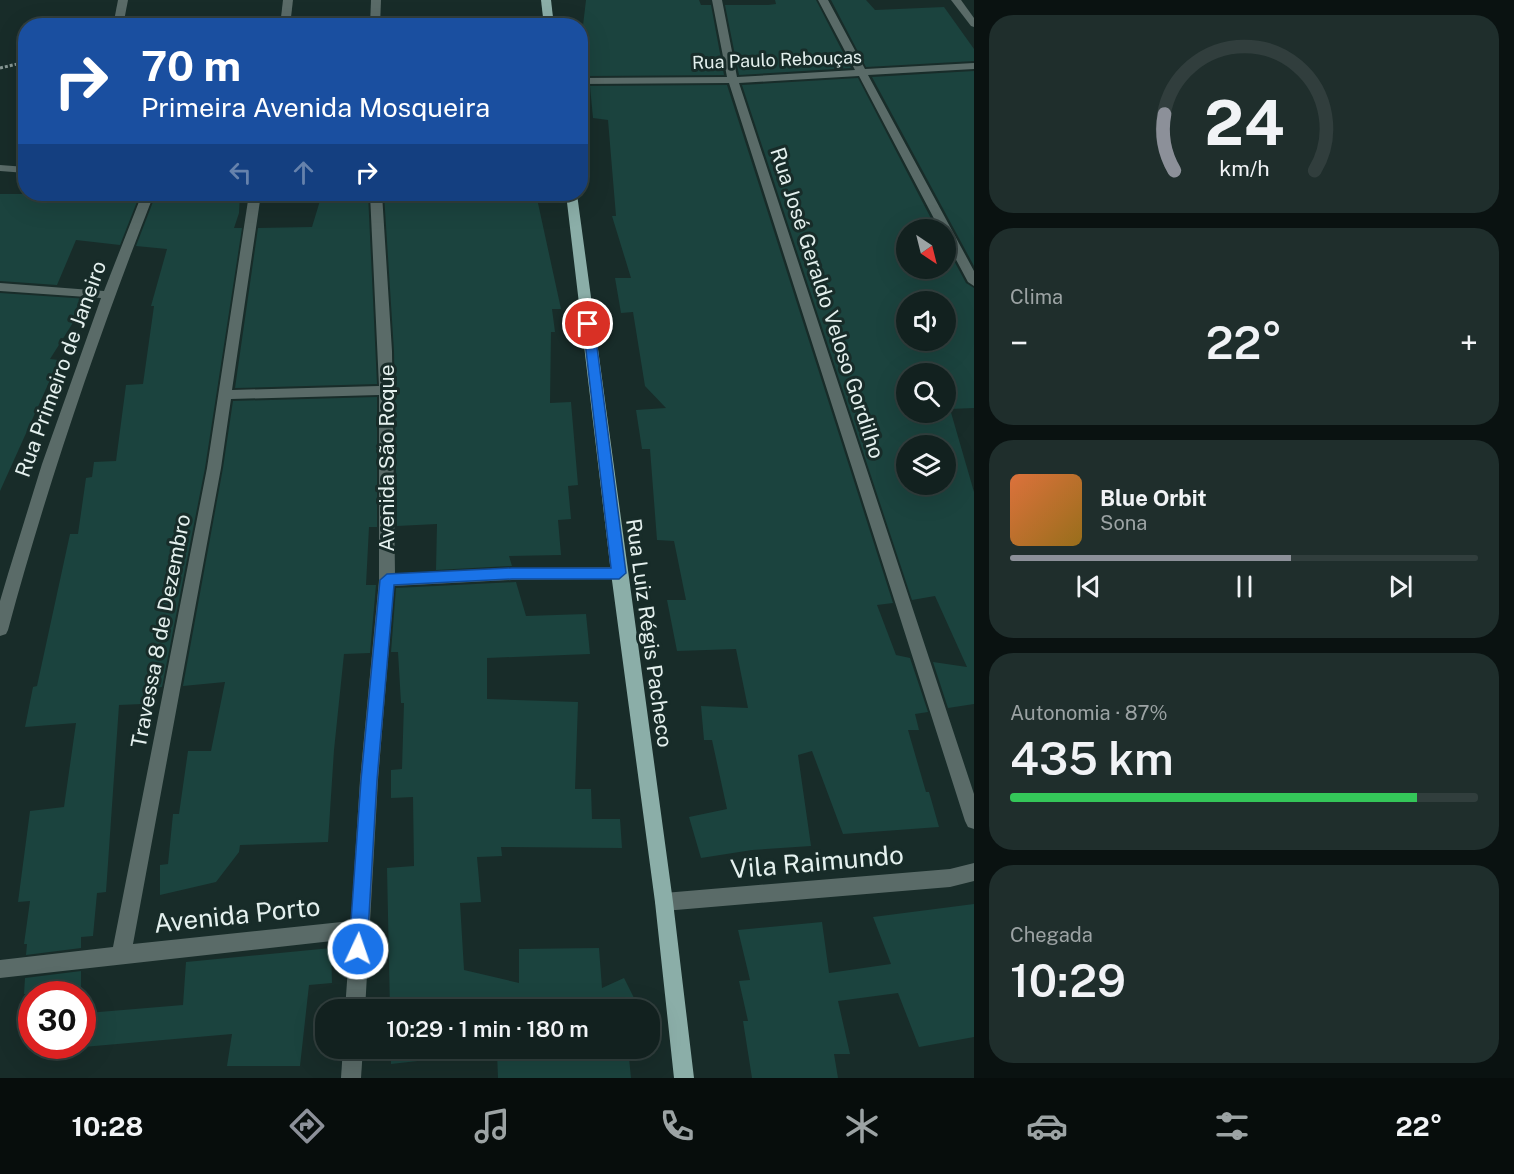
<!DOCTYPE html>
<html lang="pt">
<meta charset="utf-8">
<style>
:root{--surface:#12211f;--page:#1f2e2c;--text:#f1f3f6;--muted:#9ca3a4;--line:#313e3d;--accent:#8c9099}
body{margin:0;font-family:"Public Sans",sans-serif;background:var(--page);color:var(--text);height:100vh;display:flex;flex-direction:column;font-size:22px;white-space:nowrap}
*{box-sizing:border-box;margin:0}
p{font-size:20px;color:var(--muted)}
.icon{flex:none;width:33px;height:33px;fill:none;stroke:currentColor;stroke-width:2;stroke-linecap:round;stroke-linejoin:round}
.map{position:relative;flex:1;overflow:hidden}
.drawer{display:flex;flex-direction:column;gap:15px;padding:15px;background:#0a1211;width:540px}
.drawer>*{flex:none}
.top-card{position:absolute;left:18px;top:18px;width:570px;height:183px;border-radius:24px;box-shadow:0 6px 24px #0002,0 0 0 2px var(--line);background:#1a4fa0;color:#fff;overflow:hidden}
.needle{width:39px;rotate:145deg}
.tools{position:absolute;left:896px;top:219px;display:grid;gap:12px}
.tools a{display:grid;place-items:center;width:60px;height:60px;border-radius:50%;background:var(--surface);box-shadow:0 6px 24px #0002,0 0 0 2px var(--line);font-size:30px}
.speed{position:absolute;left:18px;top:981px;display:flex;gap:12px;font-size:30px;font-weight:700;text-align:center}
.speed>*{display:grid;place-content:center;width:78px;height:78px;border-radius:50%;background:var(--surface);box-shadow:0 6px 24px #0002,0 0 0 2px var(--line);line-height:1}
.speed .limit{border:9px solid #d22;background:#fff;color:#111}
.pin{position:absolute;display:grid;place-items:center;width:51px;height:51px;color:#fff;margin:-26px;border:3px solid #fff;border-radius:50%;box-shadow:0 2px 6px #0007}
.me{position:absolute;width:66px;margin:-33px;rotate:3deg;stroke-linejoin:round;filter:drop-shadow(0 0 4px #0008)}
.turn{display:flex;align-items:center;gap:21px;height:126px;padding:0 24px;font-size:27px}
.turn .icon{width:78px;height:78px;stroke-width:2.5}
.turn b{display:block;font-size:42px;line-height:51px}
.lanes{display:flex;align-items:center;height:57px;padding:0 24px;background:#0003;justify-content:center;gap:30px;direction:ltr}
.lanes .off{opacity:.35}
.big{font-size:45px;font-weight:600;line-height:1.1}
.drawer .tile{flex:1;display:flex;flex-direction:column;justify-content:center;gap:9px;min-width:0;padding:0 21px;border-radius:24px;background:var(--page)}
.drawer .dial{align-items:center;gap:0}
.dial svg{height:156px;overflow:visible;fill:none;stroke:var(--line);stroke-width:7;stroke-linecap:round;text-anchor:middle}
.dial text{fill:var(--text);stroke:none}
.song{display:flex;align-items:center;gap:18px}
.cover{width:72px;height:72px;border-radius:9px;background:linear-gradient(135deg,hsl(20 70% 55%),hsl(40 70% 35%))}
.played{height:6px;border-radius:3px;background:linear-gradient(90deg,var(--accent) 60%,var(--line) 60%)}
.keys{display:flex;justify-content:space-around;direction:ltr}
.heat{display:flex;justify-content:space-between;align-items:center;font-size:33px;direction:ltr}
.charge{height:9px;border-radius:4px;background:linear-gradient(90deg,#34c759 87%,var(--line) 0)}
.trip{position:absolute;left:315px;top:999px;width:345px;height:60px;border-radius:24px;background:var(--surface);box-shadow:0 6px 24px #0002,0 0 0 2px var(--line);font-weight:600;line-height:60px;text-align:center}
.dock{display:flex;height:96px;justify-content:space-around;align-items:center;background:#070d0c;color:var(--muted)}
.dock .icon{width:42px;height:42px}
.dock .selected{color:var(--accent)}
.dock b{font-size:27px;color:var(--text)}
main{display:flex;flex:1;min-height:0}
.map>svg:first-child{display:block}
.building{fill:#1b433e;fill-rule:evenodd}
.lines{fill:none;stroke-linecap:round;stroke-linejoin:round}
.path{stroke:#879794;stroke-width:3;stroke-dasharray:3 2;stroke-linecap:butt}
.minor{fill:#5a6b68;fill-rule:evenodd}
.major{fill:#8baea8;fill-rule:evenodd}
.route{fill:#1a73e8;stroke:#114b97;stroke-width:1.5}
.labels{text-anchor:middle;stroke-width:6;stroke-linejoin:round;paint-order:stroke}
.far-street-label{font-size:18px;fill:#e4f0ee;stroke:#182c29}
.street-label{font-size:21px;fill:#e4f0ee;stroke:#182c29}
.near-street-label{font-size:26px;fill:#e4f0ee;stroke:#182c29}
</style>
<main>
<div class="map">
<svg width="974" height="1078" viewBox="0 0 974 1078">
<rect width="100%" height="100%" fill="#182c29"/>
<g class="building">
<path d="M586 0H699L701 5H711L724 75 588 76 582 34Z"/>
<path d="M775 0H816L851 68 739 75 725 5H768L776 4Z"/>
<path d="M831 0H866L875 10 944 7 974 49V61L866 67Z"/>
<path d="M974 71V266L872 77Z"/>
<path d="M858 78 937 230H906V268H945V244L966 283 974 288V408L950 409 974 492V704L948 708 933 662 967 667 935 596 912 600 742 85ZM906 302H945V340H906ZM906 374H945V412H906ZM906 446H945V484H906Z"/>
<path d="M727 85 893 603 877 605 896 655 910 658 928 712 915 714 919 730H908L926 792H929L939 827 843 834 812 751 798 755 811 846 752 850 701 858 689 817 727 809 712 740H704L701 706 748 708 736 649 677 651 667 600H686L674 541 657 540 650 449H642L636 410 666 408 645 386 633 312 621 313 615 278H631L612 216H616L608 120 593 118 590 86Z"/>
<path d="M0 194H140L120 245 76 240 57 285 0 281Z"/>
<path d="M156 194H240L239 213 234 228H242L205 468 162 687 144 689 142 704 119 705 106 892 97 893 93 936 81 937V948L26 955 27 944H24L30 901 18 902 30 811 64 807 76 723 25 727 33 687 37 686 70 534H78L86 478 92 477 94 462 116 461 126 385 143 384 154 306H151L167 249 136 246Z"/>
<path d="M322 194H368L377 384 235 388 258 228 312 227Z"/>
<path d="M384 194H536L561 309H552L555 332H551L550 403 571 402 578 485 568 486 571 519 558 520 561 555 509 556 512 566 436 570 437 524 397 526 394 351Z"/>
<path d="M0 293 88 299 50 359 59 360 0 491Z"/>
<path d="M377 397V527H369L366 585H376L370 653 344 654 334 750 328 842 240 845 239 852 216 882 160 895V865L168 864 173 814H179L188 751H211L225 682 183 686 223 468 233 401Z"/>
<path d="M516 582 526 616 586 614 590 654 487 658V699L578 702 575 789H591L592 819H620L622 848 501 847 502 856 477 857 481 902 460 903 464 970 519 983V949L599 948 602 988 624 978 640 1010H390L387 868 414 866 413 797 391 798V770L402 769 404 703H401L398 652H391L396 588Z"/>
<path d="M974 904V1037L919 1047 898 993 838 1001 850 1054H834L838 1078H752L743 1021H748L739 981 750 980 738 930 822 922 829 973 891 964 873 917Z"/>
<path d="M331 948 332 983 309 985 300 1066H227L232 1034 83 1047 87 1013 183 1005 186 962Z"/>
<path d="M81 971V994H24L25 978Z"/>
<path d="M391 1048H628L631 1078H498L497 1052 391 1064Z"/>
</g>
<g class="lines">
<path class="path" d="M0 68 26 62"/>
<g class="minor">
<path d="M118 0H128L123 26H113Z"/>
<path d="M283 0H293L290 26H280Z"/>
<path d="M371 0H381L380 26H370Z"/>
<path d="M712 0H722L737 77 855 70 818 0H828L865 69 974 63V69L868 75 974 271V286L968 282 945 239V230H940L859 76 739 83 974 794V829L968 827 965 821 729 83 580 84V78L727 77Z"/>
<path d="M951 0H961L974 18V27L971 26Z"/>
<path d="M0 165 26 167V173L0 171Z"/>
<path d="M142 194H154C98 337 48 482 8 630L6 634 0 636V601L8 574 42 464 101 298 0 291V283L104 291Z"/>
<path d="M249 194H261L232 390 379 386 370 194H382L392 351 395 574 512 568 619 567 624 569 627 573 624 577 619 579 512 580 394 586 378 780 365 1010H345L350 939 0 978V960L113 947 207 468ZM379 395V580L360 780 351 921 133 944 221 468 231 399Z"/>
<path d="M974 863V881L950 887 664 911 657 908 655 902 657 896 664 893 950 869Z"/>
<path d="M343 1048H363L361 1078H341Z"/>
</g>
<g class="major">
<path d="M541 0H551L554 26H544Z"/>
<path d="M566 194H577L673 902 694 1078H674L655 902 611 573Z"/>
</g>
</g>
<path class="route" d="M588 320 594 324 626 573 619 579H512L394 585 377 780 367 949 364 955 358 958 352 955 349 949 361 780 380 580 387 574 512 568H611L583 324Z"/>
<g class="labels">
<g class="far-street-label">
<text transform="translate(777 60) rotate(-2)" y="6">Rua Paulo Rebouças</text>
</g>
<g class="street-label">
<text transform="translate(827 303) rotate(72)" y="7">Rua José Geraldo Veloso Gordilho</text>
<text transform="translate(61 369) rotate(-70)" y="7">Rua Primeiro de Janeiro</text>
<text transform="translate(387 458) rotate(-90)" y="7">Avenida São Roque</text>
<text transform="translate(161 631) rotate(-79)" y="7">Travessa 8 de Dezembro</text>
<text transform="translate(649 633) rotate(82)" y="7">Rua Luiz Régis Pacheco</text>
</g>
<g class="near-street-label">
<text transform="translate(817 862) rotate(-5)" y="9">Vila Raimundo</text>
<text transform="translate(237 915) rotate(-6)" y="9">Avenida Porto</text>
</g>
</g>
</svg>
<div class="tools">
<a><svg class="needle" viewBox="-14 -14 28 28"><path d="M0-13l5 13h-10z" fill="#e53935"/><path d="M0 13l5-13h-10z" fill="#9ca3a4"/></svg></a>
<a><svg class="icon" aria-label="sound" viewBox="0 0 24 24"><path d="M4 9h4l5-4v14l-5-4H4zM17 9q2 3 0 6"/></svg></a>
<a><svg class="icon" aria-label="search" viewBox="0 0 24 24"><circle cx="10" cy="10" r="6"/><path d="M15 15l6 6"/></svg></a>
<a><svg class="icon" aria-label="layers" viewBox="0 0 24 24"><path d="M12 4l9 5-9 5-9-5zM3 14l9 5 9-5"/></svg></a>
</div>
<div class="speed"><div class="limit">30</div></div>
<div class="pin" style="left:588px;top:324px;background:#d93025"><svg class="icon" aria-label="arrive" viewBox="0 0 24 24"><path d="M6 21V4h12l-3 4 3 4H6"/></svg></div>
<svg class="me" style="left:358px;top:949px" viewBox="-20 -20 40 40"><circle r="17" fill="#1a73e8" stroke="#fff" stroke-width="3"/><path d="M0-11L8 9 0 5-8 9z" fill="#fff"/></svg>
<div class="trip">10:29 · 1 min · 180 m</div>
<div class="top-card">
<div class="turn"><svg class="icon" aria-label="right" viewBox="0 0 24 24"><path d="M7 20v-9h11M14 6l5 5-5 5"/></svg><div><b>70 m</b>Primeira Avenida Mosqueira</div></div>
<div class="lanes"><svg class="icon off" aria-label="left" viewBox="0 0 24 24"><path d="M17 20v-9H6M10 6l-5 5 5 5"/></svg><svg class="icon off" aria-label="ahead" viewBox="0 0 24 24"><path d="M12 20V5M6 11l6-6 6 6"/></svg><svg class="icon" aria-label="right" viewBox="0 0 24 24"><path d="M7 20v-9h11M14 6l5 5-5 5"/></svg></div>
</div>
</div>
<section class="drawer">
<div class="tile dial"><svg viewBox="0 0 100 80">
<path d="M14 69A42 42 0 1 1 86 69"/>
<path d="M14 69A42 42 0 0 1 9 40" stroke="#8c9099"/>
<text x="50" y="56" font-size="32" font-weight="700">24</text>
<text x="50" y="72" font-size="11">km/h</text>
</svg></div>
<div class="tile"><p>Clima</p>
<div class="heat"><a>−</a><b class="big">22°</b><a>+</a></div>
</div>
<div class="tile">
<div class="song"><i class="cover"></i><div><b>Blue Orbit</b><p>Sona</p></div></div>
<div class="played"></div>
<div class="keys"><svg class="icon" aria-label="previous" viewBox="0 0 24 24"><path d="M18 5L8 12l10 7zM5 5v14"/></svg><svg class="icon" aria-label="pause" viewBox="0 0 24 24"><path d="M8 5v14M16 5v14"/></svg><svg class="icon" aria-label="next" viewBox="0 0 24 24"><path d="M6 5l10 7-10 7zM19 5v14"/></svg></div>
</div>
<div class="tile"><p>Autonomia · 87%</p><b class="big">435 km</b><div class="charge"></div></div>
<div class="tile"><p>Chegada</p><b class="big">10:29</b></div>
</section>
</main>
<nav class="dock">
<b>10:28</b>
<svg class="icon selected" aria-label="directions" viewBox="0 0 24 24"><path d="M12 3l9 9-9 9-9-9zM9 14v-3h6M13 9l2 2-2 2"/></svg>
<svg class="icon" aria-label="music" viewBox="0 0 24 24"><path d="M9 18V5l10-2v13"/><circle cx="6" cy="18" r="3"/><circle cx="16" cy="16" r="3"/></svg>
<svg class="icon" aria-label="phone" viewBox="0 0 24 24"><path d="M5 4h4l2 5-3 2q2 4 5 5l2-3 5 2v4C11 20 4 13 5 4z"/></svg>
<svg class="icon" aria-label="climate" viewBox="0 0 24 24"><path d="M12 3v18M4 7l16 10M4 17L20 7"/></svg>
<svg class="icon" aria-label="car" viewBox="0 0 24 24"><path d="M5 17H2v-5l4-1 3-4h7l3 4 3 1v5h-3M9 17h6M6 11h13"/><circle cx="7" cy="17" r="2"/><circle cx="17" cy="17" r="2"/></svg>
<svg class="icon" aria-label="filters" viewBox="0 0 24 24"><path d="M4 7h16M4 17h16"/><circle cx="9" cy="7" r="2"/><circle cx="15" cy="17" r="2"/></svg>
<b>22°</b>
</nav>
